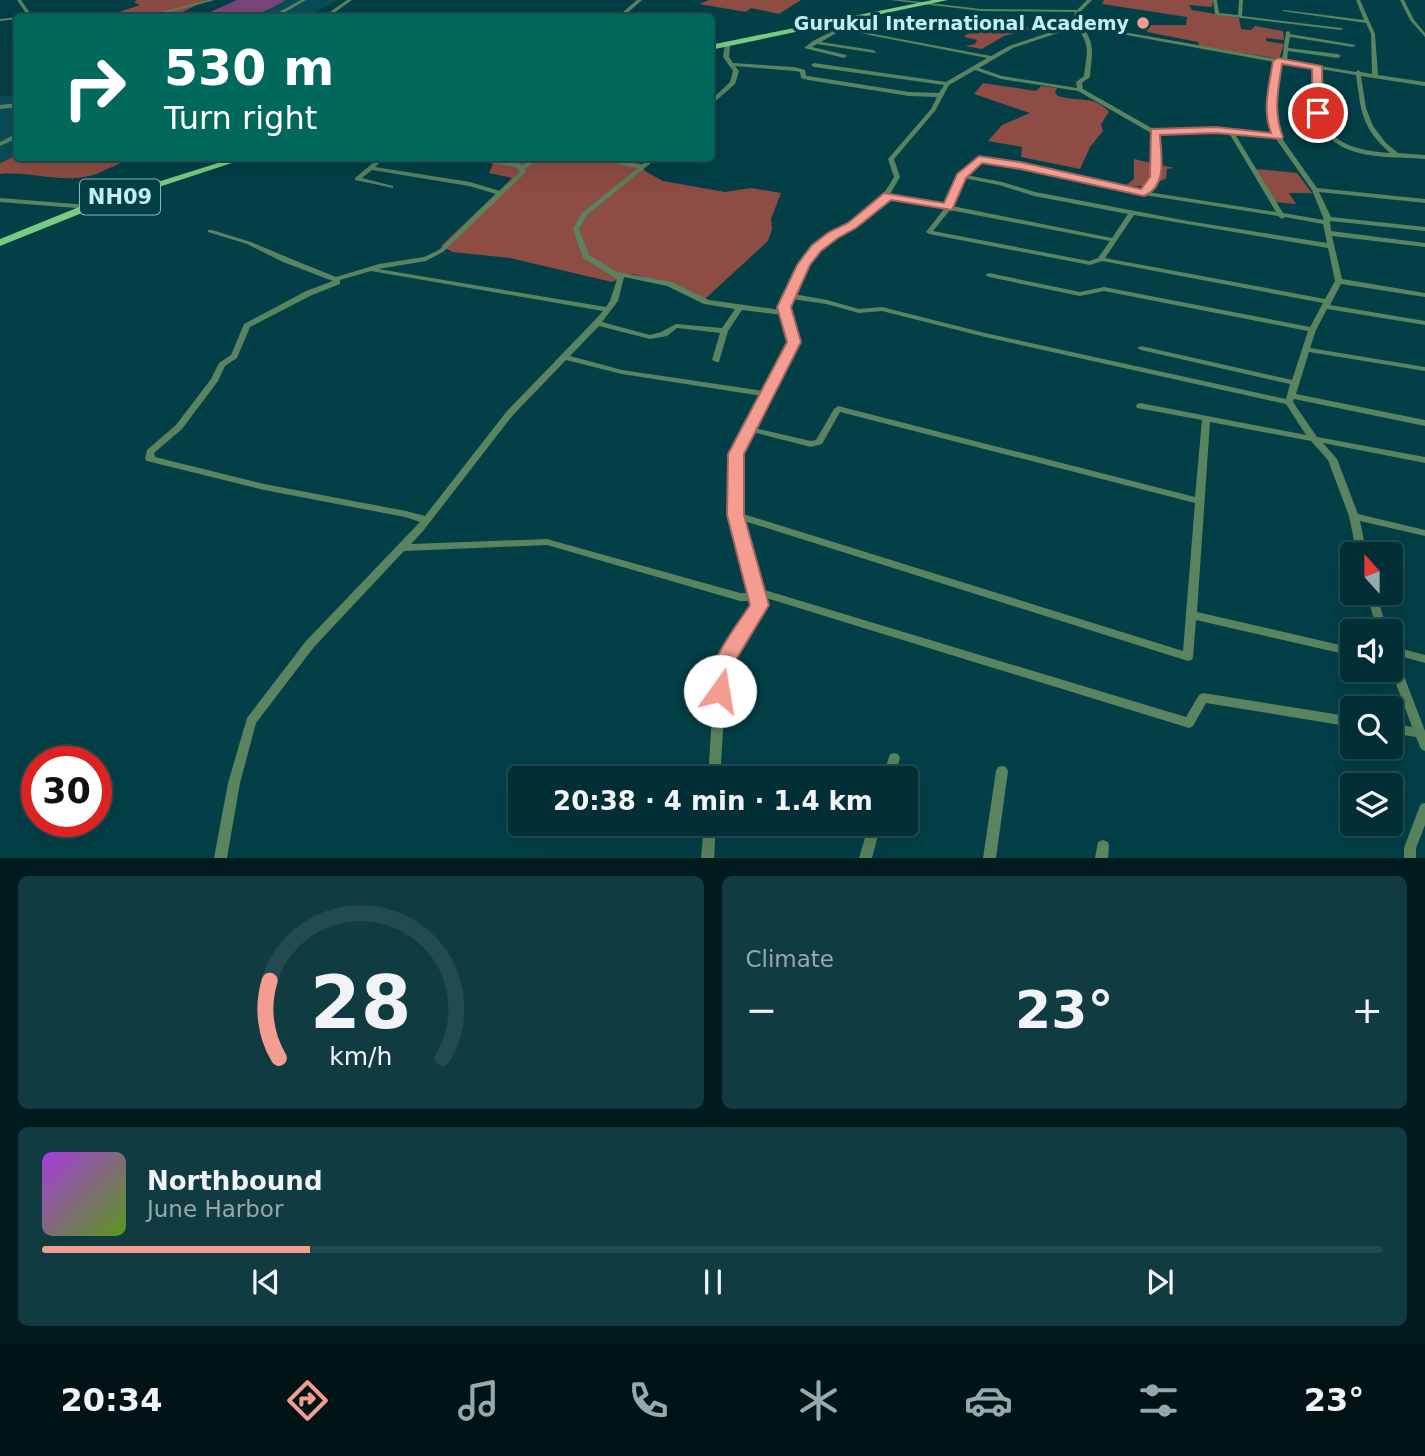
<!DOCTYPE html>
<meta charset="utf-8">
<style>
:root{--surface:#022f35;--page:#103b41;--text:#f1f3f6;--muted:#96a9ad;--line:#234a50;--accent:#f59c91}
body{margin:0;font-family:"DejaVu Sans",sans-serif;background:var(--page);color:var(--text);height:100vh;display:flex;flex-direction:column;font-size:26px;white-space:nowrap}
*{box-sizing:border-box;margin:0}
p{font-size:23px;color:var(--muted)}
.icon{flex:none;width:38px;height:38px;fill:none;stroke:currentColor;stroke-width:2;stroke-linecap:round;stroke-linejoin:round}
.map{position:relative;height:858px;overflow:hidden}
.panel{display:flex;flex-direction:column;gap:18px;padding:18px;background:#011a1d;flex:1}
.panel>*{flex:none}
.guide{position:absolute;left:14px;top:14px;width:700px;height:147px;border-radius:7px;box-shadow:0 7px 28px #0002,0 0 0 2px var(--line);background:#00695c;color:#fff;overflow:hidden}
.needle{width:46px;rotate:339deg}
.tools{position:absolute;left:1340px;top:542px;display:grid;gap:14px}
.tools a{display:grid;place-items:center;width:63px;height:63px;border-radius:7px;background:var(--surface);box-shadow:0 7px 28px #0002,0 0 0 2px var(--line);font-size:35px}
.speed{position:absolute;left:21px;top:746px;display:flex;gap:14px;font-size:35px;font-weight:700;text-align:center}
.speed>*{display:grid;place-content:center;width:91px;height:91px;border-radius:50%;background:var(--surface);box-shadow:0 7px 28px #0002,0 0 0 2px var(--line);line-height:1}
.speed .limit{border:10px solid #d22;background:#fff;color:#111}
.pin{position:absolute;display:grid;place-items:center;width:60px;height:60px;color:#fff;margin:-30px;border:4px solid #fff;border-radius:50%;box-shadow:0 2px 7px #0007}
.me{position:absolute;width:77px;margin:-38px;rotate:13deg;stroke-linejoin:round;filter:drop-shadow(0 0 5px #0008)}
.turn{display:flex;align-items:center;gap:24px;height:147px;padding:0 35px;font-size:32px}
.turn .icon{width:91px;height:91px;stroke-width:2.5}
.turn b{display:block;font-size:49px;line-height:60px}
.big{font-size:52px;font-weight:800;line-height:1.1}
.panel .card{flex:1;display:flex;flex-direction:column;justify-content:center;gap:10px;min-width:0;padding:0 24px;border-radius:10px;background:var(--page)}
.panel .dial{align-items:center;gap:0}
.dial svg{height:182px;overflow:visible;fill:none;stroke:var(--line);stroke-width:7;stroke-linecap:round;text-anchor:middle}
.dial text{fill:var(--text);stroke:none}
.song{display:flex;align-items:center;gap:21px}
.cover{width:84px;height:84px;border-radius:10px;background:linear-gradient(135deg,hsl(280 70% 55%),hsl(90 70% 35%))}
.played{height:7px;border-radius:4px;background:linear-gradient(90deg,var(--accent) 20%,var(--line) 20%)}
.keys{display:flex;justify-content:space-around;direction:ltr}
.heat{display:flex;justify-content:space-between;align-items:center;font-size:38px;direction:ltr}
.panel .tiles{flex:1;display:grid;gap:18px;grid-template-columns:1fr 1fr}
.card:last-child{grid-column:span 2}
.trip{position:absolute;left:508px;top:766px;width:410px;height:70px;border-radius:7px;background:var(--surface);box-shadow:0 7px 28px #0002,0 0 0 2px var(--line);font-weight:800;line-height:70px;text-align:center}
.menu{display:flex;height:112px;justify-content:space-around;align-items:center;background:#011315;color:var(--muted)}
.menu .icon{width:49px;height:49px}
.menu .active{color:var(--accent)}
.menu b{font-size:32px;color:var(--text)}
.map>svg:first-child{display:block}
.built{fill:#084e56}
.green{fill:#8d4c44}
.water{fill:#784677}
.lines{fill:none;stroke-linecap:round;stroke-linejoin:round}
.street{fill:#5a835f;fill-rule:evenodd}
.primary{fill:#76cc83;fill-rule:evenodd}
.route{fill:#f59c91;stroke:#9f655e;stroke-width:2}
.poi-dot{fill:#f59c91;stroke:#033f47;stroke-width:2.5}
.labels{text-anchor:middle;stroke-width:7;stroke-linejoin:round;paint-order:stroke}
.far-poi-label{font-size:19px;font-weight:bold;fill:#c2eff6;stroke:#033f47;text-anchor:end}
.shield{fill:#033f47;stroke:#89bac2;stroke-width:2}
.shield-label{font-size:21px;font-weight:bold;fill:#c2eff6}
</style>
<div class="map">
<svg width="1425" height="858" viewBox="0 0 1425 858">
<rect width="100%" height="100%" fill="#033f47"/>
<g class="built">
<path d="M286 0H338L306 17 250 18 264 14Z"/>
<path d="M17 94V155L0 162V97Z"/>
</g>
<g class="green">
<path d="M137 0H207L172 17 113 14 140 5 134 2Z"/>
<path d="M709 0H801L779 14 751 8 746 12 699 4Z"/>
<path d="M1104 0H1213L1212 7 1189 5 1192 10 1239 18 1241 29 1251 30 1255 26 1283 31 1284 40 1266 38V41L1284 44 1279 59 1199 46 1198 42 1147 32 1148 25H1186L1187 17 1102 4Z"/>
<path d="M1013 21 1027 25 1028 30 1004 36 982 49 965 46 975 44 977 40 964 37C977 24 997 21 1013 21Z"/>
<path d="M983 83 1036 91 1041 86 1057 88 1055 93 1058 96C1077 102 1095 95 1109 112L1101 124 1103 131 1090 147 1080 169 1021 157 1022 147 988 141 1002 125 1030 113 974 94Z"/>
<path d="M17 155 18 158H126C120 165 111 167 103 171 70 187 35 171 0 174V163Z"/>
<path d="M483 158H609L642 164 645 171 663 181 725 192 751 188 781 193 771 219 772 229 768 241 705 299 678 285 632 274 612 282 510 258 453 252 441 246 512 178 489 173 493 164Z"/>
<path d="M1134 159 1174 168 1167 169 1166 179 1144 186 1124 187 1134 179Z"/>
<path d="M1256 169 1297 173 1312 193H1289L1296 204 1274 202Z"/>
</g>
<path class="water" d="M237 0H286C255 20 235 18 199 17Z"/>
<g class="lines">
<g class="street">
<path d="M17 0H21L32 16 150 15 208 0H215L150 17 18 18V19L0 21V19L28 16Z"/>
<path d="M301 0H306L275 18H268Z"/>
<path d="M347 0H352L327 18H321Z"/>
<path d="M637 0H642L622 18H616Z"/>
<path d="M890 0H904L981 9 1077 10 1087 0H1092L1079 13V24L1282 60 1286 32 1288 31 1290 32V34L1356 45 1353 47 1290 37 1288 48 1338 54 1341 56 1338 58 1288 51 1287 61 1315 65 1317 64 1320 66 1356 72 1358 70 1361 72 1372 74 1371 34 1366 23 1282 11 1284 10 1364 20 1356 0H1360L1375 34 1378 75 1425 82V86L1361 76 1366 108 1373 126 1386 143 1398 153 1425 155V159C1389 156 1332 162 1318 118 1313 102 1315 85 1314 68L1280 63 1274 119 1281 137 1317 188 1425 199V203L1319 192 1331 217 1425 227V231L1330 221 1331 231 1425 243V247L1332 236 1342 279 1425 293V297L1341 284 1330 305 1425 321V325L1327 309 1316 330 1310 348 1425 367V371L1309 352 1296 394 1425 420V426L1294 399 1293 402 1317 437 1425 457V463L1323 443 1337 459 1358 514 1425 530V536L1360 521 1367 555H1357L1349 516 1328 460 1311 441 1210 422 1197 612 1353 648V656L1196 620 1193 657 1192 660 1188 661 741 520 761 589 1186 717 1199 695 1203 693 1353 717V727L1206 703 1193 726 1189 728 763 597 765 605 727 668 720 779H708L715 668 755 605 754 601H740L547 545 404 551 314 647 256 723 240 783 227 858H214L228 783 247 718 306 641 420 522 405 517 264 490 147 461 145 459 147 450 176 425 211 379 219 363 231 355 244 324 306 291 333 281 283 262 247 244 208 232V230H212L251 242 289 258 336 277 379 264 424 257 439 250 496 194 469 186 372 170 362 178 393 186V188L355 180V178L379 158H385L375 167 470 182 500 191 520 172 516 167 471 160 468 158H480L518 163 522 166 533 158H539L524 170 526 172 525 173 443 252 426 261 378 269 606 307 610 301 617 279 583 258 573 229 582 213 638 168 596 160 593 158H603L641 165 651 158H657L587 215 579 229 589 255 617 272 672 282 709 300 781 310 780 307C790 286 798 262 816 245 824 238 835 233 844 228 865 215 882 199 894 177L888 159 931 109 937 97 909 96 808 80 801 78 800 72 794 71 735 66 739 71 735 84 710 106V101L730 82 733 71 723 57 725 44 730 45 729 57 733 63 794 67 805 70 806 76H808L909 92 939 93 944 85 814 67 811 65 814 63 946 82 987 58 874 36 843 29 821 42 873 50 876 52 875 53 817 44 812 47 846 55 847 56 844 58 804 48 813 41 838 28 824 24V23L826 22 874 34 991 56 1009 46 1074 24V17L1075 12 981 11ZM1076 27C1092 45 1086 55 1084 76L1076 82 1077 88 1002 76 979 68 1013 48ZM1082 27 1275 62 1268 119 1274 135 1216 128 1155 130 1083 89 1082 83 1090 77C1091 57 1097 44 1082 27ZM1320 69 1356 75C1361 111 1361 127 1390 153 1326 148 1321 130 1320 69ZM975 70 1001 79 1078 91 1151 133 1153 177 1142 191 1020 163 979 158 959 175 946 205 890 194 900 177 894 159 935 111 949 85ZM1216 132 1229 133 1276 212 1148 192 1159 177 1157 134ZM1235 134 1276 139 1312 190 1324 220 1283 213ZM980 162 1020 167 1144 195 1278 216 1282 219 1285 217 1323 224 1327 243 1188 221 1035 192 1002 182 966 175ZM963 178 999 185 1034 196 1128 214 1112 238 952 206ZM887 198 944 209 926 232 929 234 1090 265 1102 261 1323 303 1310 327 1104 287 1080 292 989 273 985 275 989 277 1080 296 1104 291 1308 331 1292 380 1141 346 1137 348 1141 350 1290 384 1286 399 985 333 882 307 859 309 827 300 794 294C801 277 808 260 822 247 830 240 840 236 850 230 864 221 877 211 887 198ZM950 210 1110 241 1098 258 1089 261 933 231ZM1134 215 1328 248 1335 281 1325 299 1105 258ZM371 271 603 311 594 321 507 411 425 516 406 511 264 484 155 457 154 453 182 429 218 381 225 366 237 358 250 327 312 295 340 284V280ZM624 277 667 286 704 304 735 309 722 328 676 324 661 332 650 335 602 322 618 301ZM792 299 826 304 859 313 882 311 985 337 1286 404 1306 435 1140 403 1137 404 1136 406 1137 408 1202 420 1195 497 838 406 834 409 816 440 811 441 754 428 798 342 788 307ZM742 310 782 315 790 342 764 391 622 370 570 356 599 326 650 339 667 336 677 328 720 333 712 360 716 362H719L728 331ZM566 360 622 374 762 396 732 454 730 515 752 593H740L547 539 411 544 423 531 513 415ZM840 412 1195 503 1183 651 740 513V454L752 432 811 447 822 444Z"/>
<path d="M1213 0H1217L1219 13 1238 15 1239 0H1243L1242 16 1341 28 1343 29 1341 30 1217 15 1215 14Z"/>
<path d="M1400 0H1404L1414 20 1425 33V37L1410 20Z"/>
<path d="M18 103V107L0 109V105Z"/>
<path d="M18 133V138L0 146V142Z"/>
<path d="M0 198 88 205 91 207 88 209 0 202Z"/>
<path d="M1366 593H1376L1388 632H1378Z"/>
<path d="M1391 646 1425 655V663L1396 655 1425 731V751L1421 749 1416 737 1391 733V723L1412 727 1391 670Z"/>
<path d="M894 753 898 754 900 758 894 779H882L890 754Z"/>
<path d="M1002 766 1006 767 1008 771 996 858H983L996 771 998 767Z"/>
<path d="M1425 803V825L1416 848V858H1404V848L1419 808 1421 804Z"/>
<path d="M704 824H716L714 858H701Z"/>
<path d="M869 824H881L872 858H859Z"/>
<path d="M1103 840 1108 842 1109 846 1108 858H1095L1098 842Z"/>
</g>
<g class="primary">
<path d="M933 0H948L710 50V45Z"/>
<path d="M234 158H247L92 209 0 246V239L84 205Z"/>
</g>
</g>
<path class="route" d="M1278 58 1322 66 1323 113 1318 116 1313 113 1312 69 1282 64C1278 91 1273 112 1283 137L1282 139 1216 133 1160 135C1161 156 1168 186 1144 196L1020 169 982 163 966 178 952 210 891 200 856 228 838 238 821 251 810 265 791 307 801 342 744 454V515L769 605 731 668 730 691 727 697 720 699 712 697C699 671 736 627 750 605L727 515 728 454 787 342 777 307 797 265 812 245 829 232 848 223 884 193 944 203 957 174 979 156 1020 162 1141 189 1150 177 1151 129 1216 127 1271 133C1262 109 1269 86 1273 61Z"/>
<circle class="poi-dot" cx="1143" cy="23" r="7"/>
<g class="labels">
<g class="far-poi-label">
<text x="1129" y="30">Gurukul International Academy</text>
</g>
<rect class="shield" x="80" y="179.5" width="80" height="35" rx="5"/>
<g class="shield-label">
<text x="120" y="204">NH09</text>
</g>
</g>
</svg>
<div class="tools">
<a><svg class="needle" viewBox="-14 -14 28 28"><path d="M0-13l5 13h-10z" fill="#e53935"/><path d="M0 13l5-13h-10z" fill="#96a9ad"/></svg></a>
<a><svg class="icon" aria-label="sound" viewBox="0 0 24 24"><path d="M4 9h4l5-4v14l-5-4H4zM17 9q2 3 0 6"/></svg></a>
<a><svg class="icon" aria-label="search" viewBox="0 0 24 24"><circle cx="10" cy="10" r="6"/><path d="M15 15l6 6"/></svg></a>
<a><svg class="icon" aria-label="layers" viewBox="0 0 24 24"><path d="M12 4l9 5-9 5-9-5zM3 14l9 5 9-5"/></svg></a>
</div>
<div class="speed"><div class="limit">30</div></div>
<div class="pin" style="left:1318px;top:113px;background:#d93025"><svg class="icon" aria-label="arrive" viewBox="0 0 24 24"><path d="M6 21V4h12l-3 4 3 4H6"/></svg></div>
<svg class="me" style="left:720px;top:691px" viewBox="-20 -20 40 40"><circle r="19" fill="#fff"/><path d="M0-13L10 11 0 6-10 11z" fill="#f59c91"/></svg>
<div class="trip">20:38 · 4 min · 1.4 km</div>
<div class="guide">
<div class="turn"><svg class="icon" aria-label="right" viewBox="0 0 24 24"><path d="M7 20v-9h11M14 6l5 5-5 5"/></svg><div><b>530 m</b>Turn right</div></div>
</div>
</div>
<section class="panel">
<div class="tiles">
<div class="card dial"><svg viewBox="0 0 100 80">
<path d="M14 69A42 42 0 1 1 86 69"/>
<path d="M14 69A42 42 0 0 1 10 35" stroke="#f59c91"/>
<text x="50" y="56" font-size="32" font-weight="700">28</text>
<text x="50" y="72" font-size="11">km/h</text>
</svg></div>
<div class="card"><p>Climate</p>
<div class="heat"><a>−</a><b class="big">23°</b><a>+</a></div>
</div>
<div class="card">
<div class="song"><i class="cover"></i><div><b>Northbound</b><p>June Harbor</p></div></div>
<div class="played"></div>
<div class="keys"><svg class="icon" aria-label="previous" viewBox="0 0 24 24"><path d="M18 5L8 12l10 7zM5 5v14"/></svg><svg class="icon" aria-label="pause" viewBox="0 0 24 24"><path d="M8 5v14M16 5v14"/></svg><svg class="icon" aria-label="next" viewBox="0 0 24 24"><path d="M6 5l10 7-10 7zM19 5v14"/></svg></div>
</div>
</div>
</section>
<nav class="menu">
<b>20:34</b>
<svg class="icon active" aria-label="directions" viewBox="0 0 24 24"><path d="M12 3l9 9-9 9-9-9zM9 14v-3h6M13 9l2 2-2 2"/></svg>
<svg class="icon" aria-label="music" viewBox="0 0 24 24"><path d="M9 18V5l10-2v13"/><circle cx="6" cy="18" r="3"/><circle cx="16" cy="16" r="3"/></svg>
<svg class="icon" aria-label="phone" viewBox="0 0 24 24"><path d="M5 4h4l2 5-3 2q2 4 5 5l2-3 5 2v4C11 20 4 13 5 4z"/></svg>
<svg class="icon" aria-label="climate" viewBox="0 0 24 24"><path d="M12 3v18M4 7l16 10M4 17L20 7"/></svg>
<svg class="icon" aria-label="car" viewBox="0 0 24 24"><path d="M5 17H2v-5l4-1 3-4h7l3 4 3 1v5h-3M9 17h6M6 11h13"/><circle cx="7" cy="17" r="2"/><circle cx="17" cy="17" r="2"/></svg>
<svg class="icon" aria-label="filters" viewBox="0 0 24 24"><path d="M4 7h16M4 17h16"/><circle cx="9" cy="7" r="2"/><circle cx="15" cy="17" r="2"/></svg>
<b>23°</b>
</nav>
